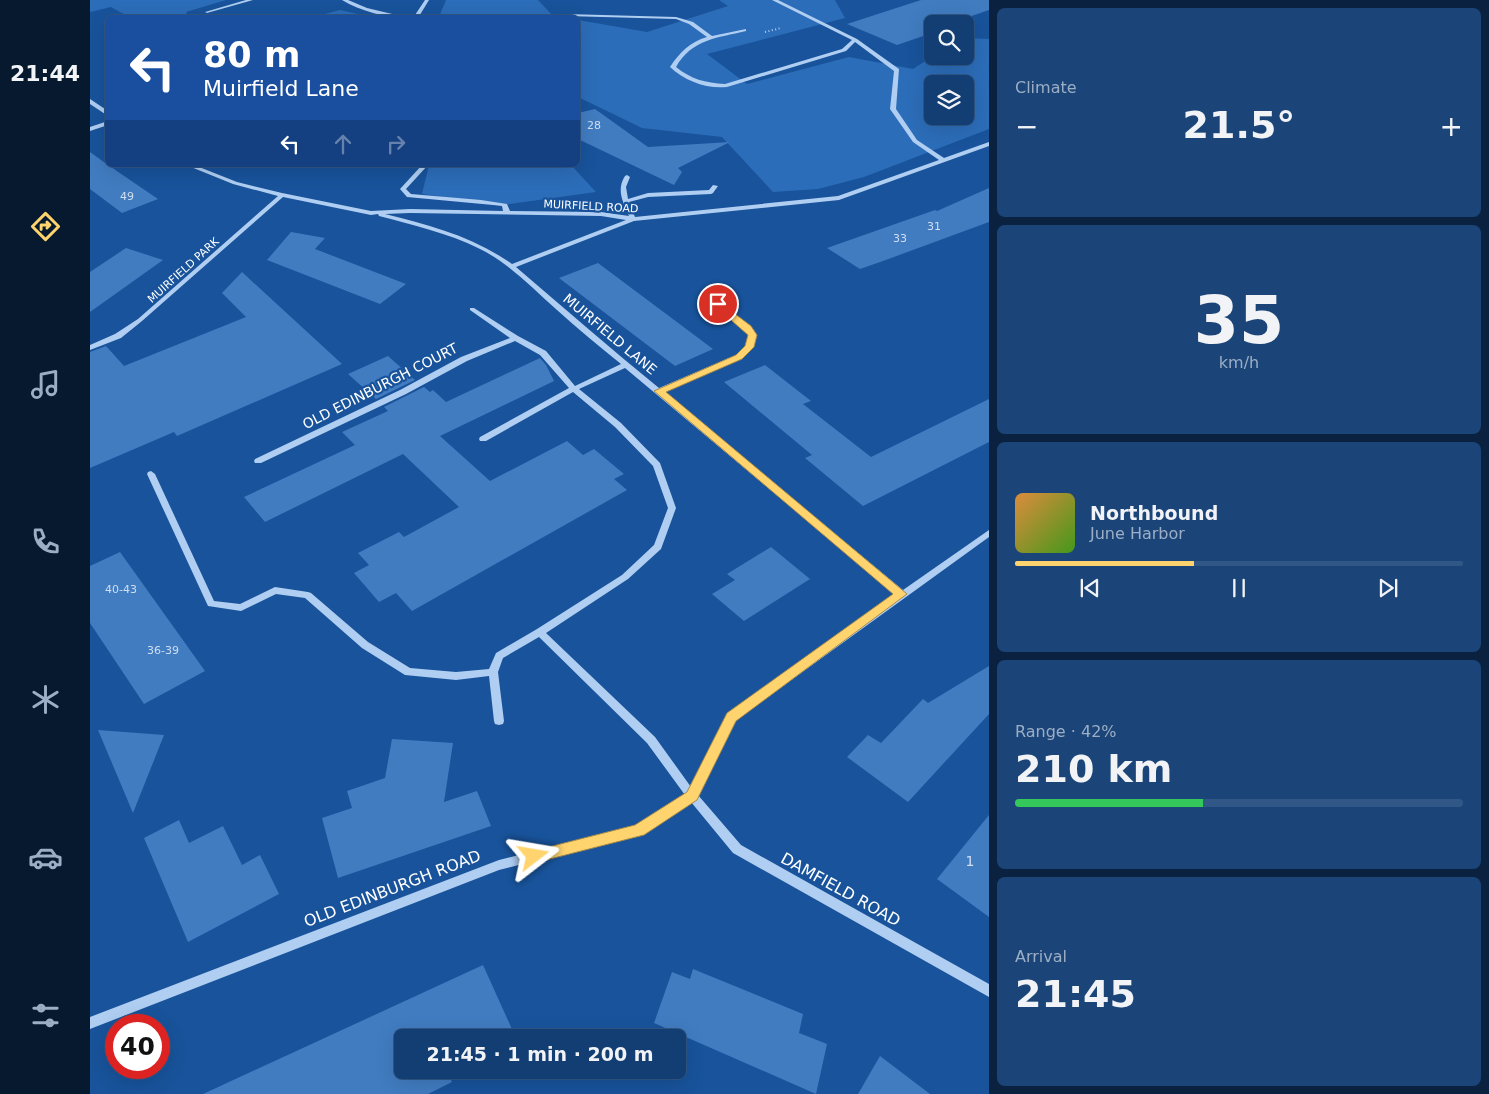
<!DOCTYPE html>
<meta charset="utf-8">
<style>
:root{--surface:#123e74;--page:#1b4579;--text:#f1f3f6;--muted:#9caec5;--line:#315786;--accent:#ffd46f}
body{margin:0;font-family:"DejaVu Sans",sans-serif;background:var(--page);color:var(--text);height:100vh;display:flex;flex-direction:column;font-size:19px;white-space:nowrap}
*{box-sizing:border-box;margin:0}
p{font-size:16px;color:var(--muted)}
.icon{flex:none;width:28px;height:28px;fill:none;stroke:currentColor;stroke-width:2;stroke-linecap:round;stroke-linejoin:round}
.map{position:relative;flex:1;overflow:hidden}
.sheet{display:flex;flex-direction:column;gap:8px;padding:8px;background:#0a2240;width:500px}
.sheet>*{flex:none}
.guide{position:absolute;left:15px;top:15px;width:475px;height:152px;border-radius:8px;box-shadow:0 5px 20px #0002,0 0 0 1px var(--line);background:#1a4fa0;color:#fff;overflow:hidden}
.controls{position:absolute;left:834px;top:15px;display:grid;gap:10px}
.controls a{display:grid;place-items:center;width:50px;height:50px;border-radius:8px;background:var(--surface);box-shadow:0 5px 20px #0002,0 0 0 1px var(--line);font-size:25px}
.speed{position:absolute;left:15px;top:1014px;display:flex;gap:10px;font-size:25px;font-weight:700;text-align:center}
.speed>*{display:grid;place-content:center;width:65px;height:65px;border-radius:50%;background:var(--surface);box-shadow:0 5px 20px #0002,0 0 0 1px var(--line);line-height:1}
.speed .limit{border:8px solid #d22;background:#fff;color:#111}
.pin{position:absolute;display:grid;place-items:center;width:42px;height:42px;color:#fff;margin:-21px;border:2px solid #fff;border-radius:50%;box-shadow:0 1px 5px #0007}
.me{position:absolute;width:55px;margin:-28px;rotate:76deg;stroke-linejoin:round;filter:drop-shadow(0 0 4px #0008)}
.turn{display:flex;align-items:center;gap:18px;height:105px;padding:0 15px;font-size:22px}
.turn .icon{width:65px;height:65px;stroke-width:2.5}
.turn b{display:block;font-size:35px;line-height:42px}
.lanes{display:flex;align-items:center;height:48px;padding:0 15px;background:#0003;justify-content:center;gap:25px;direction:ltr}
.lanes .off{opacity:.35}
.big{font-size:38px;font-weight:700;line-height:1.1}
.sheet .tile{flex:1;display:flex;flex-direction:column;justify-content:center;gap:8px;min-width:0;padding:0 18px;border-radius:8px;background:var(--page)}
.sheet .dial{align-items:center;gap:0}
.dial b{font-size:65px;line-height:1}
.song{display:flex;align-items:center;gap:15px}
.cover{width:60px;height:60px;border-radius:8px;background:linear-gradient(135deg,hsl(30 70% 55%),hsl(100 70% 35%))}
.played{height:5px;border-radius:2px;background:linear-gradient(90deg,var(--accent) 40%,var(--line) 40%)}
.keys{display:flex;justify-content:space-around;direction:ltr}
.heat{display:flex;justify-content:space-between;align-items:center;font-size:28px;direction:ltr}
.charge{height:8px;border-radius:4px;background:linear-gradient(90deg,#34c759 42%,var(--line) 0)}
.trip{position:absolute;left:304px;top:1029px;width:292px;height:50px;border-radius:8px;background:var(--surface);box-shadow:0 5px 20px #0002,0 0 0 1px var(--line);font-weight:700;line-height:50px;text-align:center}
main{display:flex;flex:1;min-height:0}
.dock{display:flex;flex-direction:column;width:90px;justify-content:space-around;align-items:center;background:#07192e;color:var(--muted)}
.dock .icon{width:35px;height:35px}
.dock .selected{color:var(--accent)}
.dock b{font-size:22px;color:var(--text)}
.map>svg:first-child{display:block}
.green{fill:#2c6db9;fill-rule:evenodd}
.building{fill:#417cc1}
.lines{fill:none;stroke-linecap:round;stroke-linejoin:round}
.path{stroke:#afcef2;stroke-width:2;stroke-dasharray:1 2.5;stroke-linecap:butt}
.minor{fill:#afcef2;fill-rule:evenodd}
.route{fill:#ffd46f;stroke:#a68a48}
.labels{text-anchor:middle;stroke-width:4.5;stroke-linejoin:round;paint-order:stroke}
.number-label{font-size:11px;fill:#d0def0}
.far-street-label{font-size:11px;fill:#fff;stroke:#18539b}
.street-label{font-size:14px;fill:#fff;stroke:#18539b}
.near-number-label{font-size:14px;fill:#d0def0}
.near-street-label{font-size:16px;fill:#fff;stroke:#18539b}
</style>
<main>
<nav class="dock">
<b>21:44</b>
<svg class="icon selected" aria-label="directions" viewBox="0 0 24 24"><path d="M12 3l9 9-9 9-9-9zM9 14v-3h6M13 9l2 2-2 2"/></svg>
<svg class="icon" aria-label="music" viewBox="0 0 24 24"><path d="M9 18V5l10-2v13"/><circle cx="6" cy="18" r="3"/><circle cx="16" cy="16" r="3"/></svg>
<svg class="icon" aria-label="phone" viewBox="0 0 24 24"><path d="M5 4h4l2 5-3 2q2 4 5 5l2-3 5 2v4C11 20 4 13 5 4z"/></svg>
<svg class="icon" aria-label="climate" viewBox="0 0 24 24"><path d="M12 3v18M4 7l16 10M4 17L20 7"/></svg>
<svg class="icon" aria-label="car" viewBox="0 0 24 24"><path d="M5 17H2v-5l4-1 3-4h7l3 4 3 1v5h-3M9 17h6M6 11h13"/><circle cx="7" cy="17" r="2"/><circle cx="17" cy="17" r="2"/></svg>
<svg class="icon" aria-label="filters" viewBox="0 0 24 24"><path d="M4 7h16M4 17h16"/><circle cx="9" cy="7" r="2"/><circle cx="15" cy="17" r="2"/></svg>
</nav>
<div class="map">
<svg width="899" height="1094" viewBox="0 0 899 1094">
<rect width="100%" height="100%" fill="#18539b"/>
<g class="green">
<path d="M0 0H136L96 12 99 18 39 17 21 7 0 12Z"/>
<path d="M356 0H448L463 16 474 17H349Z"/>
<path d="M629 0H745L755 18 617 54 657 84 759 57 823 69 843 56H875V38L899 39V129L774 177 728 189 683 192 632 137 552 128 488 97V20L557 32 638 6ZM842 84H875V116H842Z"/>
<path d="M250 10 277 16 280 17H224Z"/>
<path d="M339 165H481L506 192 413 205 332 194Z"/>
</g>
<g class="building">
<path d="M831 0H899V10L873 19 877 21 869 24H842V33L807 45 757 24Z"/>
<path d="M505 109 558 147 640 142 588 168 592 172 584 185 488 139V113Z"/>
<path d="M0 152 18 165 68 199 32 213 0 189Z"/>
<path d="M899 188V222L793 261 770 269 737 248 845 210 847 211Z"/>
<path d="M201 232 235 238 225 249 316 284 290 304 177 260Z"/>
<path d="M36 248 73 260 0 312V272Z"/>
<path d="M508 263 623 349 585 366 469 278Z"/>
<path d="M152 272 252 364 87 436 84 432 0 468V352L16 346 34 366 156 317 132 293Z"/>
<path d="M298 356 325 380 286 399 258 374Z"/>
<path d="M450 358 456 365 464 381 350 436 400 481 477 441 493 455 504 449 534 474 524 479 537 490 322 611 306 593 289 602 264 573 279 565 268 553 309 532 314 537 369 507 313 454 175 522 154 497 265 445 252 432 298 411 294 407 334 387 340 392 343 390 356 402Z"/>
<path d="M675 365 721 401 713 404 781 457 899 399V442L773 506 715 458 722 455 634 382Z"/>
<path d="M681 547 720 579 654 621 622 594 645 580 637 574Z"/>
<path d="M30 552 115 671 54 704 0 623V566Z"/>
<path d="M899 666V714L818 802 757 757 778 735 791 743 833 699 838 703Z"/>
<path d="M8 730 74 735 43 813Z"/>
<path d="M302 739 363 743 354 802 387 791 401 826 248 878 232 818 262 808 257 791 295 778Z"/>
<path d="M899 815V917L847 879Z"/>
<path d="M89 820 99 843 133 826 152 865 170 855 189 894 98 942 54 838Z"/>
<path d="M393 965 426 1038H312V1070H356L362 1082 338 1094H113Z"/>
<path d="M603 969 713 1014 709 1033 737 1044 726 1094 564 1023 582 972 600 979Z"/>
<path d="M790 1056 840 1094H768Z"/>
</g>
<g class="lines">
<path class="path" d="M675 32 691 28"/>
<g class="minor">
<path d="M156 0H163L117 13 115 12Z"/>
<path d="M252 0H258L277 8 319 18C297 18 270 11 252 0Z"/>
<path d="M335 0H339L328 18H323Z"/>
<path d="M682 0H688L767 39 809 69 806 109 827 140 854 158 899 142V146L749 200 544 221 426 267C474 308 521 349 569 388L646 355 656 346 658 335 654 330 612 293V291H616L660 326 666 335 663 347 652 359 573 392 813 590 899 530V537L646 720 608 795 651 845 899 984V997L643 853 601 802 553 833 409 870 0 1029V1017L409 860 546 826 595 795 557 743 449 637 413 658 408 672 414 721 413 724 409 725 405 724 404 721 399 676 366 680 315 675 272 648 215 598 186 594 151 611 118 606 57 474 58 472 61 471 65 474 124 601 150 604 185 587 218 592 221 593 278 642 320 668 366 672 399 669 406 653 447 629 532 575 564 545 578 508 563 466 525 427 483 392 396 441H390L389 439 390 437 479 388 450 355 425 341 377 361 316 394 171 463H165L164 461 165 459 310 390 371 357 420 338 380 310V308H384L428 336 456 351 485 386 531 364C509 346 488 329 467 310 442 288 420 264 390 249 358 233 323 225 289 216L288 214 281 215 193 197 52 321 31 338 0 350V345L25 334 48 319 188 196 143 184 96 165H104L147 182 192 193 281 211 320 209 413 211 412 206 403 205 317 197 310 189 332 165H338L316 189 321 194 391 200 417 204 420 211 511 212 539 216C533 202 526 190 535 176L537 175 540 177 536 187 538 199 558 193 619 190 623 185 628 186 623 193 621 194 558 197 539 202 545 217 748 196 849 160 823 142 800 109 804 71 765 42 756 51 637 87C616 89 595 81 580 67 590 52 600 42 617 37L599 24 586 19 476 16 474 15 476 14 586 17 603 22 622 36 656 29V31C627 38 602 39 586 67 601 79 615 83 635 84L752 49 762 40ZM320 213 511 216 536 220 422 264C384 237 340 225 295 214ZM535 368 806 595 638 714 601 787 565 737 456 633 538 579 571 549 586 508 570 463 531 423 489 389Z"/>
<path d="M0 99 18 111V116L0 104Z"/>
<path d="M18 121V125L0 131V127Z"/>
</g>
</g>
<path class="route" d="M628 301 661 326 667 335 664 347 652 359 576 392 817 594 646 721 607 800 554 835 444 863 439 861 436 856 439 852 545 825 597 792 637 713 803 594 564 391 646 355 655 346 658 335 625 306 624 304Z"/>
<g class="labels">
<g class="number-label">
<text x="504" y="129">28</text>
<text x="37" y="200">49</text>
<text x="844" y="230">31</text>
<text x="810" y="242">33</text>
<text x="31" y="593">40-43</text>
<text x="73" y="654">36-39</text>
</g>
<g class="far-street-label">
<text transform="translate(501 206) rotate(3)" y="4">MUIRFIELD ROAD</text>
<text transform="translate(93 270) rotate(-42)" y="4">MUIRFIELD PARK</text>
</g>
<g class="street-label">
<text transform="translate(520 334) rotate(40)" y="5">MUIRFIELD LANE</text>
<text transform="translate(290 386) rotate(-27)" y="5">OLD EDINBURGH COURT</text>
</g>
<g class="near-number-label">
<text x="880" y="866">1</text>
</g>
<g class="near-street-label">
<text transform="translate(302 888) rotate(-21)" y="6">OLD EDINBURGH ROAD</text>
<text transform="translate(751 889) rotate(29)" y="6">DAMFIELD ROAD</text>
</g>
</g>
</svg>
<div class="controls">
<a><svg class="icon" aria-label="search" viewBox="0 0 24 24"><circle cx="10" cy="10" r="6"/><path d="M15 15l6 6"/></svg></a>
<a><svg class="icon" aria-label="layers" viewBox="0 0 24 24"><path d="M12 4l9 5-9 5-9-5zM3 14l9 5 9-5"/></svg></a>
</div>
<div class="speed"><div class="limit">40</div></div>
<div class="pin" style="left:628px;top:304px;background:#d93025"><svg class="icon" aria-label="arrive" viewBox="0 0 24 24"><path d="M6 21V4h12l-3 4 3 4H6"/></svg></div>
<svg class="me" style="left:444px;top:856px" viewBox="-20 -20 40 40"><path d="M0-17L14 15 0 8-14 15z" fill="#ffd46f" stroke="#fff" stroke-width="4"/></svg>
<div class="trip">21:45 · 1 min · 200 m</div>
<div class="guide">
<div class="turn"><svg class="icon" aria-label="left" viewBox="0 0 24 24"><path d="M17 20v-9H6M10 6l-5 5 5 5"/></svg><div><b>80 m</b>Muirfield Lane</div></div>
<div class="lanes"><svg class="icon" aria-label="left" viewBox="0 0 24 24"><path d="M17 20v-9H6M10 6l-5 5 5 5"/></svg><svg class="icon off" aria-label="ahead" viewBox="0 0 24 24"><path d="M12 20V5M6 11l6-6 6 6"/></svg><svg class="icon off" aria-label="right" viewBox="0 0 24 24"><path d="M7 20v-9h11M14 6l5 5-5 5"/></svg></div>
</div>
</div>
<section class="sheet">
<div class="tile"><p>Climate</p>
<div class="heat"><a>−</a><b class="big">21.5°</b><a>+</a></div>
</div>
<div class="tile dial"><b>35</b><p>km/h</p></div>
<div class="tile">
<div class="song"><i class="cover"></i><div><b>Northbound</b><p>June Harbor</p></div></div>
<div class="played"></div>
<div class="keys"><svg class="icon" aria-label="previous" viewBox="0 0 24 24"><path d="M18 5L8 12l10 7zM5 5v14"/></svg><svg class="icon" aria-label="pause" viewBox="0 0 24 24"><path d="M8 5v14M16 5v14"/></svg><svg class="icon" aria-label="next" viewBox="0 0 24 24"><path d="M6 5l10 7-10 7zM19 5v14"/></svg></div>
</div>
<div class="tile"><p>Range · 42%</p><b class="big">210 km</b><div class="charge"></div></div>
<div class="tile"><p>Arrival</p><b class="big">21:45</b></div>
</section>
</main>
